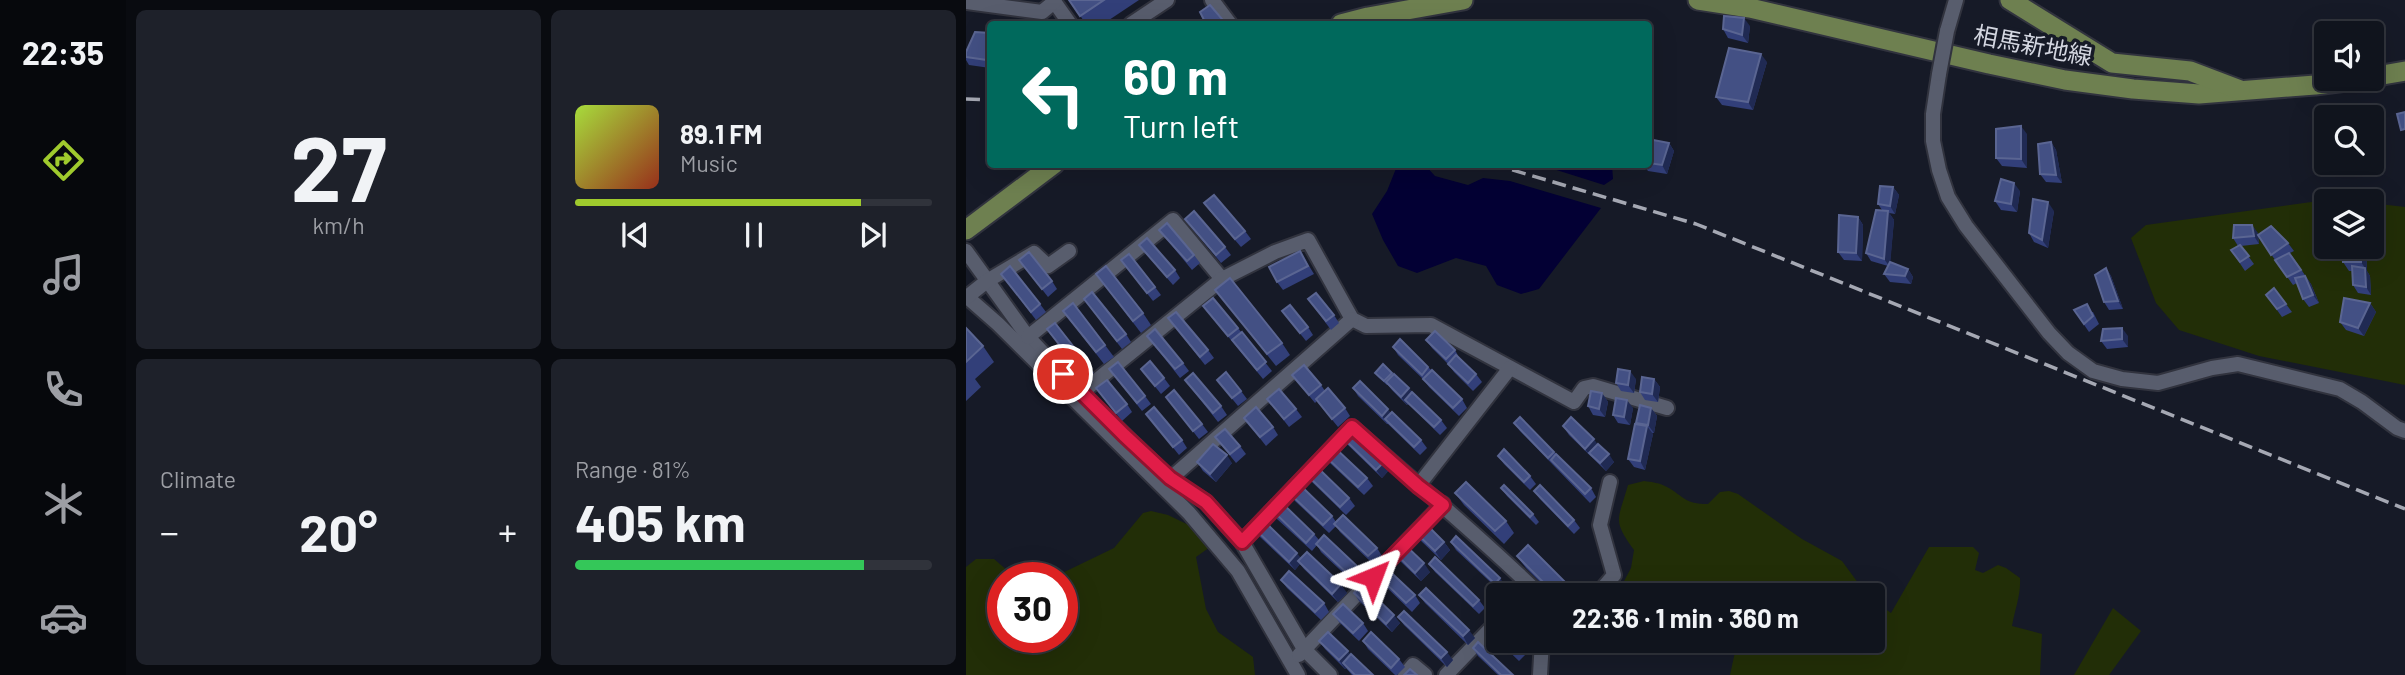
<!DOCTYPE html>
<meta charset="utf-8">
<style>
:root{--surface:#10141d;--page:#1e212a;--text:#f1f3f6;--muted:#9c9ea4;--line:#30333b;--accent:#9fca2d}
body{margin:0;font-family:Barlow,"Noto Sans JP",sans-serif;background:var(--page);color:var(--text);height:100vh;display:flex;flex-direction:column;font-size:26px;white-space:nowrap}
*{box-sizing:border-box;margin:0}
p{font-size:23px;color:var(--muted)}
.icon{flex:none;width:38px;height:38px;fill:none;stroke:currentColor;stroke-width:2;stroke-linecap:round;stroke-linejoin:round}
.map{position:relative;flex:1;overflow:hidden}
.drawer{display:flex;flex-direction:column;gap:10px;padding:10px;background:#090b10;width:840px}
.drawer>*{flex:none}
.top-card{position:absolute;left:21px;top:21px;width:665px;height:147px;border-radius:7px;box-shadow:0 7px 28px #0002,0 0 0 2px var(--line);background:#00695c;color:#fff;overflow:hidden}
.buttons{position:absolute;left:1348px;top:21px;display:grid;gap:14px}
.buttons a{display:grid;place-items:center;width:70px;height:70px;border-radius:7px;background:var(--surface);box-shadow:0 7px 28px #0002,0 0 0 2px var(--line);font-size:35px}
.speed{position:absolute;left:21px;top:562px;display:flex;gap:14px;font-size:35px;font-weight:700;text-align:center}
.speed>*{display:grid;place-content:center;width:91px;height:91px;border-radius:50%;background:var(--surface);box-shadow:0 7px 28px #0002,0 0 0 2px var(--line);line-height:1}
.speed .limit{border:10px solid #d22;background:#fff;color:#111}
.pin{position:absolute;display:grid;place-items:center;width:60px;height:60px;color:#fff;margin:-30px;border:4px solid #fff;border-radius:50%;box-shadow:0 2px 7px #0007}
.me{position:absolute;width:77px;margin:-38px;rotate:44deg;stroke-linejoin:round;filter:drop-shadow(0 0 5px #0008)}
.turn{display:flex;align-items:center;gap:24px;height:147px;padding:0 21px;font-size:32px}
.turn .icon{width:91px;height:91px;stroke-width:2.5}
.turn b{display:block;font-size:49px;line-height:60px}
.big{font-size:52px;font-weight:700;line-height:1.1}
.drawer .tile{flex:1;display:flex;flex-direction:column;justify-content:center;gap:10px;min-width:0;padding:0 24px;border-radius:10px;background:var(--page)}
.drawer .dial{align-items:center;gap:0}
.dial b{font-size:91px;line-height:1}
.song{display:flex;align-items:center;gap:21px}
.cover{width:84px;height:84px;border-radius:10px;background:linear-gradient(135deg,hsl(80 70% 55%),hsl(10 70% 35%))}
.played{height:7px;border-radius:4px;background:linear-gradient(90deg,var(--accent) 80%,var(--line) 80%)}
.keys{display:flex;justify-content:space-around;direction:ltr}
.heat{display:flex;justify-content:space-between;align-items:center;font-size:38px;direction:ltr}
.charge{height:10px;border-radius:5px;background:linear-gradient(90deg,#34c759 81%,var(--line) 0)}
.drawer .tiles{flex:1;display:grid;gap:10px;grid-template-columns:repeat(2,1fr)}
.trip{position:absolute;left:520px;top:583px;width:399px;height:70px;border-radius:7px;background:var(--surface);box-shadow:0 7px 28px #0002,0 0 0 2px var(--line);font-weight:700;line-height:70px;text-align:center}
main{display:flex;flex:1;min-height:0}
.menu{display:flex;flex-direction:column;width:126px;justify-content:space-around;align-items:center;background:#06080c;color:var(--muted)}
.menu .icon{width:49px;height:49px}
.menu .current{color:var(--accent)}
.menu b{font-size:32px;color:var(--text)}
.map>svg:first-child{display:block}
.green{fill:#222e07}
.water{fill:#030034}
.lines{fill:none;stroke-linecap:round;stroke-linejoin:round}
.minor-casing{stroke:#31333e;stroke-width:18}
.major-casing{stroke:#31333e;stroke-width:23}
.minor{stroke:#585d6d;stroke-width:14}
.major{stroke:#6e8050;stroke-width:19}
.rail{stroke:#a5a8b3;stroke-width:3.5;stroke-dasharray:14 7;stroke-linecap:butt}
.minor-bridge-casing{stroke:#31333e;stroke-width:18;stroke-linecap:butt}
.minor-bridge{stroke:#585d6d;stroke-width:14}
.wall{fill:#323f79}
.shaded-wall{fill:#202a53}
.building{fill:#435084;stroke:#5a6592;stroke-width:2}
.route-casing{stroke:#92132f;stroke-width:18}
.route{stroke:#e11d48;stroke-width:12}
.labels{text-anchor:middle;stroke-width:7;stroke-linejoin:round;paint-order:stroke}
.street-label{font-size:24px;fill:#d3d6e0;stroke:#161a27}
</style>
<main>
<nav class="menu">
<b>22:35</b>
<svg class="icon current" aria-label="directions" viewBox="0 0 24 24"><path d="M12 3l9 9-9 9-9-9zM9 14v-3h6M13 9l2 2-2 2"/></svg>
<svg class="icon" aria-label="music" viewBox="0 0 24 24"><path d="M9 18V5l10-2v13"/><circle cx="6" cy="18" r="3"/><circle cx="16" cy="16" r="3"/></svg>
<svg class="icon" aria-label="phone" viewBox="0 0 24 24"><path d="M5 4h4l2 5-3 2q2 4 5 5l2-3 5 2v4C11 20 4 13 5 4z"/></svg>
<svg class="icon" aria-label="climate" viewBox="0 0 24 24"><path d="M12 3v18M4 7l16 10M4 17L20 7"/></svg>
<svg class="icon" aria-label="car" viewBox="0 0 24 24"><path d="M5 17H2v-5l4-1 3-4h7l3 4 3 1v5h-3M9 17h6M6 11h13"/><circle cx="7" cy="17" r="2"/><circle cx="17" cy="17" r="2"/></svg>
</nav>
<section class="drawer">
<div class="tiles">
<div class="tile dial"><b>27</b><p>km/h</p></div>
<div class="tile">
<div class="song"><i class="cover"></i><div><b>89.1 FM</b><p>Music</p></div></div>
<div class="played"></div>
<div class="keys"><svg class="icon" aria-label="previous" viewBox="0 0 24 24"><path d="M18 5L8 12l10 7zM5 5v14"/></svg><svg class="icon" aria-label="pause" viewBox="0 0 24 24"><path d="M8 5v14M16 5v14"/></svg><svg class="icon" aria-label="next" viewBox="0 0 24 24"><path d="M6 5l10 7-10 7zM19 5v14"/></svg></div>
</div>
<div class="tile"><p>Climate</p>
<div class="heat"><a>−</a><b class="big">20°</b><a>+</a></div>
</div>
<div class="tile"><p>Range · 81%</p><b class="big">405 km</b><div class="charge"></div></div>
</div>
</section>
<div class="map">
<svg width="1439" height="675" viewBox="0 0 1439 675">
<rect width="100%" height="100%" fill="#161a27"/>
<g class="green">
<path d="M1360 200 1380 201H1360V247H1405V203L1439 207V385L1293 356 1213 330 1190 303 1165 238 1180 225Z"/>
<path d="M678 481C686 482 694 483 701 487 719 497 718 504 742 504L754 492 763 491 772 494 836 539 876 561 901 595H758L719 582H710L677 593 661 592 656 585 665 568 668 550C646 519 652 521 662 485Z"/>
<path d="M185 511 202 515 235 531 244 547 230 557 240 609 252 632 287 657 289 675H0V567L10 559H28L49 577 37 578V637H96V578L88 577 148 548 177 513Z"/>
<path d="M963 547H1007L1013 553 1009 570 1017 573 1032 565 1040 568 1054 578C1055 595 1049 609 1046 626L1076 634 1074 675H764L769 652 781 641 906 640 907 600 925 613Z"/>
<path d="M1147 608 1175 631 1143 675H1108Z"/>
</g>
<g class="water">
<path d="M459 165 469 176 502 185 517 178 544 181 635 208 573 289 555 294 531 285 520 266 490 258 451 273 432 266 417 240 406 214 421 191 431 166Z"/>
<path d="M581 165H646L647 179 638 185 581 167Z"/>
</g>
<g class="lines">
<defs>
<g id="minor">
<path d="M87 0 104 24"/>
<path d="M246 0 264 24"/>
<path d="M0 2 76 12 88 2"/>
<path d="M165 24 201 0"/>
<path d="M981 31 990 0"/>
<path d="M973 74 967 114V141L973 170 982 197 1000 226 1083 333 1102 353 1127 371 1156 379 1192 383 1246 368 1272 364 1374 389 1396 402 1431 428 1439 431"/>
<path d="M0 251 62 337 115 393 204 479 240 502 276 542 338 649 364 675"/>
<path d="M0 296 32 324 223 513 272 571 332 675"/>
<path d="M1 297 21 281 68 253 82 266 103 251"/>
<path d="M62 337 207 220 256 279"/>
<path d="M115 393 256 279 309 252 342 240 386 319 400 326 465 325 608 402 618 388 627 386 701 408"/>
<path d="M204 479 386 319"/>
<path d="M452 486 544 368"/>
<path d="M276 542 386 427C449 483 514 536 574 595"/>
<path d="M631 595 648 575 634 525 644 482"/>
<path d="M333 655 477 504"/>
<path d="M439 675 447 665 459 675"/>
<path d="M480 675 532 621"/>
<path d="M574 675 576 640"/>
</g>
<g id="major">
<path d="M732 0 784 8 1023 64 1099 80 1167 89 1233 94 1349 85 1396 79"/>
<path d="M1044 0 1146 63 1224 71 1274 90"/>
<path d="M375 24 402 17 497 0"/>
<path d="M1405 77 1439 71"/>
<path d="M0 230 88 164"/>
</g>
</defs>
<use href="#minor" class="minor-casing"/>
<use href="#major" class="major-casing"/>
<use href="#minor" class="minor"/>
<use href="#major" class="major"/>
<g class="rail">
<path d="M0 99 24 100"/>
<path d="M526 164 730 224 1439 509"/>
</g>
<defs>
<path id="minor-bridge" d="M973 74 981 31"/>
</defs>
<use href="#minor-bridge" class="minor-bridge-casing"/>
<use href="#minor-bridge" class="minor-bridge"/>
</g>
<g class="wall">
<path d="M103 0H173L137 24H120Z"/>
<path d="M256 19 260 24H240Z"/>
<path d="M784 26 782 43 762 38 757 29Z"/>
<path d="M24 33V68L3 65 0 60V52Z"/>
<path d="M801 62 787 110 756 105 750 97Z"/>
<path d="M1061 134V168L1036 166 1030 158Z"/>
<path d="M682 139 703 143 708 151 701 174 682 171 677 164H682Z"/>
<path d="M1085 142 1090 150 1096 183 1080 182 1074 174Z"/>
<path d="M927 187 933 195 929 214 923 213 928 220 924 262 942 269 947 277 945 284 924 282 918 274 922 266 905 261 900 253 916 210 912 204Z"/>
<path d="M1054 191 1051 212 1035 210 1029 201Z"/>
<path d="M238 203 279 231 285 239 275 247 244 211Z"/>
<path d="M1088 211 1082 248 1068 242 1063 233Z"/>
<path d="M892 217 897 225 896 261 878 260 872 252Z"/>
<path d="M219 219 259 247 265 255 255 263Z"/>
<path d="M1286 225 1292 235 1322 243 1328 251 1324 253 1345 284 1353 303 1343 307 1337 299 1331 283 1327 285 1292 236 1293 244 1275 246 1288 264 1279 271 1265 250 1272 246 1267 238Z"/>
<path d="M193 230 228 255 234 263 226 270Z"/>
<path d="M173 245 209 270 214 278 207 285Z"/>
<path d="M1376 247H1400L1401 271 1404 276 1405 295 1392 293 1387 285 1386 271H1383L1377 262Z"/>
<path d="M334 251 348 274 317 290 311 282Z"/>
<path d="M53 260 86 281 91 289 82 297Z"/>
<path d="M155 260 189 287 195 295 187 301Z"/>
<path d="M1140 268 1145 276 1157 309 1143 310 1138 302Z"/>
<path d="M35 274 74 304 80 312 70 320Z"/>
<path d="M130 274 177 313 185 325 175 333Z"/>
<path d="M1308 288 1326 312 1316 317 1300 295Z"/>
<path d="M249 290 316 343 324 355 310 366Z"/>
<path d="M118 299 160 334 165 342 156 349Z"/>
<path d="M1404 303 1410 312 1398 336 1380 330 1374 322Z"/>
<path d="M237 306 272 328 306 371 297 379Z"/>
<path d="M348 307 368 315 373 323 365 330Z"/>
<path d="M1108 310 1127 312 1133 324 1123 332Z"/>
<path d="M97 311 139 345 148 357 138 364Z"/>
<path d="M316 311 342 327 347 335 340 341Z"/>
<path d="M202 318 242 350 248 358 239 365Z"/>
<path d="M0 328 17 346 28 362 9 379 15 387 0 401Z"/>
<path d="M81 329 122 365 128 373 119 379Z"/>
<path d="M181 336 217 363 223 371 214 378Z"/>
<path d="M1162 336V347L1141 349 1135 341Z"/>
<path d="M460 340 489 350 494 359 510 374 516 382 507 391 488 372 482 364 466 348Z"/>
<path d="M427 347 462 367 496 399 501 408 493 416 463 387 457 379 432 355Z"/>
<path d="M143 369 179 396 185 404 176 411Z"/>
<path d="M175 369 198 378 204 386 195 394Z"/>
<path d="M409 373H426L475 420 481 428 474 435 442 404 441 405 426 390 422 385H421L412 377Z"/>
<path d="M326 375 355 385 359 391 379 408 384 416 372 427 351 401 349 403Z"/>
<path d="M670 379 668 393 655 391 650 383Z"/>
<path d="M688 379 694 387 692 402 679 400 674 392Z"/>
<path d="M219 380 255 406 261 415 252 422Z"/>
<path d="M251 380 275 391 281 399 272 406Z"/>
<path d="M130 388 161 404 166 412 156 421Z"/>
<path d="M387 388 425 413 455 440 461 448 454 455 422 424H421L392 396Z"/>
<path d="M636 393 642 402 639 417 627 415 622 406Z"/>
<path d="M200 397 236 424 242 432 233 439Z"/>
<path d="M301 399 330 409 336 417 323 427Z"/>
<path d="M667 408 664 425 652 423 647 415Z"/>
<path d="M685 408 691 416 688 433H685L687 434 679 470 668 467 662 459 672 424 670 423Z"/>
<path d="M180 414 216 440 221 448 213 455Z"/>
<path d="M278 418 307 427 312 435 300 446Z"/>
<path d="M548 423 588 452 625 488 630 497 624 503 554 431Z"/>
<path d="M597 426 631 444 648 462 640 471 603 435Z"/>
<path d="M249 437 274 446 280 454 270 463Z"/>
<path d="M376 437 419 461 424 469 416 478 382 445Z"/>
<path d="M358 455 401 478 407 486 398 495 364 463Z"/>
<path d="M532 456 564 476 570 484 564 490 538 464Z"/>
<path d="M231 462 266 463 250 482 237 471Z"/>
<path d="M340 474 383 498 389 506 380 515 346 482Z"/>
<path d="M535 488 567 514 573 522 570 525 541 496Z"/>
<path d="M568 491 608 520 614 528 608 534 574 499Z"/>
<path d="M323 493 366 516 370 522 411 548 416 556 408 565 374 532 370 526 363 533 329 501Z"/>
<path d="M489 493 540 521 548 533 538 544 498 505Z"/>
<path d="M306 510 348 534 353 540 392 567 398 575 389 584 355 552 351 545 346 551 311 519Z"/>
<path d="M289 529 335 558 381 593 372 602 338 569 334 564 329 570 294 537Z"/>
<path d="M448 531 478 542 484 550 475 560 453 539Z"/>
<path d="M485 542 540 587 535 592 490 550Z"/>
<path d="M427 551 464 572 455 581 433 560Z"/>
<path d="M551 556 603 586 609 595H587L560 568Z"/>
<path d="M463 564 513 600 519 608 513 614 469 572Z"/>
<path d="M408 572 449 595 454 603 446 612 413 580Z"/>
<path d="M315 580 358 603 363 612 355 620 321 588Z"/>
<path d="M388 593 434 623 426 632 393 601Z"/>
<path d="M453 595 509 638 502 645 459 603Z"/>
<path d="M367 614 397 623 402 631 393 641 373 622Z"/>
<path d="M432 617 487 660 481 667 438 625Z"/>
<path d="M532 622V640H551L561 653 553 661 528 637 523 629Z"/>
<path d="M353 641 385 655 407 675H386L380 668 379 669 359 649Z"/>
<path d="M397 641 433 659 439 667 431 675H429L402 649Z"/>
<path d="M507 648 547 675H532L512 656Z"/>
</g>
<g class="shaded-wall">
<path d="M778 18 784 26 782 43 776 35Z"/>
<path d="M24 33V65L21 60Z"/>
<path d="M795 54 801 62 787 110 782 102Z"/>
<path d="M1055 126 1061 134V168L1055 159Z"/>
<path d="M1085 142 1090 150 1096 183 1090 175Z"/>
<path d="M703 143 708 151 701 174 696 165Z"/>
<path d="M1048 183 1054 191 1051 212 1045 204Z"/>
<path d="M927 187 933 195 929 214 924 206Z"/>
<path d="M1082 202 1088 211 1082 248 1076 240Z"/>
<path d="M922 211 928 220 924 267 918 259Z"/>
<path d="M892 217 897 225 896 261 890 253Z"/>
<path d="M1286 225 1292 233 1293 244 1288 236Z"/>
<path d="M1395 247H1400L1401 271 1395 262Z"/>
<path d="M1140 268 1145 276 1157 309 1152 301Z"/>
<path d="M1399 268 1404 276 1405 295 1400 287Z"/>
<path d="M942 269 947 277 945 284 939 276Z"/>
<path d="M1339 276 1345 284 1353 303 1347 295Z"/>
<path d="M1404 303 1410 312 1398 336 1392 328Z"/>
<path d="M1156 328 1162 336V347L1156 339Z"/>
<path d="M664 371 670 379 668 393 662 385Z"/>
<path d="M688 379 694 387 692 402 686 394Z"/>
<path d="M443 388 449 396 439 400 442 404 441 405 435 397Z"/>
<path d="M636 393 642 402 639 417 633 409Z"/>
<path d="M661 400 667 408 664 425 658 417Z"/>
<path d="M685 408 691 416 688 433 682 425Z"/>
<path d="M422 409 428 417 419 419 421 424 416 416Z"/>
<path d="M681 426 687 434 679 470 674 461Z"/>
<path d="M628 439 634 448 623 453 625 457 619 449Z"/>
<path d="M643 454 648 462 640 471 634 463Z"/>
<path d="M261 455 266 463 250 482 244 474Z"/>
<path d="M419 461 424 469 416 478 410 470Z"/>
<path d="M478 542 484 550 475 560 469 551Z"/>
<path d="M331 553 337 561H332L334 564 329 570 323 562Z"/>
<path d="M458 563 464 572 455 581 449 573Z"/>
<path d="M534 578 540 587 535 592 529 584Z"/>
<path d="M375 584 381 593 372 602 366 594Z"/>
<path d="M428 615 434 623 426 632 420 624Z"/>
<path d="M503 630 509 638 502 645 497 636Z"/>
<path d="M382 651 388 659 377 663 380 668 379 669 373 660Z"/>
<path d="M481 652 487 660 481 667 475 658Z"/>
</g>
<g class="building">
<path d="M103 0H138L114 16Z"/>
<path d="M244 5 256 19 248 24H240L234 12Z"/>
<path d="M758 16 778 18 776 35 757 29Z"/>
<path d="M9 32 24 33 21 60 0 57V52Z"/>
<path d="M763 48 795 54 782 102 750 97Z"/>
<path d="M1439 112V129L1435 130 1431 114Z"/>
<path d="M1055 126V159L1030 158V129Z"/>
<path d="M682 139 703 143 696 165 682 163Z"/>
<path d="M1085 142 1090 175 1074 174 1072 144Z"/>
<path d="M1035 179 1048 183 1045 204 1029 201Z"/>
<path d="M914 186 927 187 924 206 912 204Z"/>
<path d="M248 195 279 231 269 239 238 203Z"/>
<path d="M1067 199 1082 202 1076 240 1063 233Z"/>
<path d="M910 210 922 211 918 259 900 253Z"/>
<path d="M228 211 259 247 250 255 219 219Z"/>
<path d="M873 215 892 217 890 253 872 252Z"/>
<path d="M201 223 228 255 221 261 193 230Z"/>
<path d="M1268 225H1286L1288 236 1267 238Z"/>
<path d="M1305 226 1322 243 1305 255 1292 235Z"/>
<path d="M181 238 209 270 201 277 173 245Z"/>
<path d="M1274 245 1283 256 1274 262 1265 250Z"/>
<path d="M1376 247H1395V262H1377Z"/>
<path d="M334 251 342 266 311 282 303 267Z"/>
<path d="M63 252 86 281 76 289 53 260Z"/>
<path d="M1323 253 1335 270 1321 277 1309 260Z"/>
<path d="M163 254 189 287 181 293 155 260Z"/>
<path d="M924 262 942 269 939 276 918 274Z"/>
<path d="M44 266 74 304 65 312 35 274Z"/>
<path d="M140 266 177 313 167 321 130 274Z"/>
<path d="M1386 266 1399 268 1400 287 1387 285Z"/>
<path d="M1140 268 1152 301 1138 302 1129 275Z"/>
<path d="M1339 276 1347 295 1337 299 1329 278Z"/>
<path d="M264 278 316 343 301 354 249 290Z"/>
<path d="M1308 288 1320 304 1311 309 1300 295Z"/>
<path d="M126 292 160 334 151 341 118 299Z"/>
<path d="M350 293 368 315 360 321 342 299Z"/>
<path d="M247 298 272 328 262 336 237 306Z"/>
<path d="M1378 298 1404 303 1392 328 1374 322Z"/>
<path d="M107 303 139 345 130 352 97 311Z"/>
<path d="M1121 304 1127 316 1118 324 1108 310Z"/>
<path d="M324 305 342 327 334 333 316 311Z"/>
<path d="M210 312 242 350 234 357 202 318Z"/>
<path d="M89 323 122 365 114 371 81 329Z"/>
<path d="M0 328 17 346 0 362Z"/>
<path d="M1156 328V339L1135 341 1137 329Z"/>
<path d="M189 329 217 363 209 369 181 336Z"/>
<path d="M469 331 489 350 480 359 460 340Z"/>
<path d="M276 332 300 362 291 370 266 340Z"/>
<path d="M434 339 462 367 456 375 427 347Z"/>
<path d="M490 355 510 374 502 383 482 364Z"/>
<path d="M184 361 198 378 189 386 175 369Z"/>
<path d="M152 362 179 396 171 403 143 369Z"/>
<path d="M417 364 426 373 418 381 409 373Z"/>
<path d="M338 365 355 385 343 395 326 375Z"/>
<path d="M652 369 664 371 662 385 650 383Z"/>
<path d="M466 370 496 399 487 408 457 379Z"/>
<path d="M260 372 275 391 266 398 251 380Z"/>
<path d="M227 373 255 406 247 413 219 380Z"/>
<path d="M428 374 443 388 435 397 420 382Z"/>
<path d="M676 377 688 379 686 394 674 392Z"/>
<path d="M141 380 161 404 150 413 130 388Z"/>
<path d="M394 381 422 409 416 416 387 388Z"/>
<path d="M362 388 379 408 366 419 350 399Z"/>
<path d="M313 389 330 409 318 419 301 399Z"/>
<path d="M208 390 236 424 227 431 200 397Z"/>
<path d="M625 391 636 393 633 409 622 406Z"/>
<path d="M446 392 475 420 468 427 439 400Z"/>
<path d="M650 398 661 400 658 417 647 415Z"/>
<path d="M674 405 685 408 682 425 670 423Z"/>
<path d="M188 407 216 440 207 447 180 414Z"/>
<path d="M290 407 307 427 294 437 278 418Z"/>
<path d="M426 412 455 440 448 447 419 419Z"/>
<path d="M554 417 588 452 582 458 548 423Z"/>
<path d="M605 417 628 439 619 449 597 426Z"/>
<path d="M669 424 681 426 674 461 662 459Z"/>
<path d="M385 428 419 461 410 470 376 437Z"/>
<path d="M259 429 274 446 264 454 249 437Z"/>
<path d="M247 444 261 455 244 474 231 462Z"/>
<path d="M632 444 643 454 634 463 623 453Z"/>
<path d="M367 446 401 478 392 487 358 455Z"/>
<path d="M538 449 564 476 558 482 532 456Z"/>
<path d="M590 454 625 488 619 494 585 460Z"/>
<path d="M349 465 383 498 374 507 340 474Z"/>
<path d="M500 482 540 521 529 531 489 493Z"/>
<path d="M332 483 366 516 357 525 323 493Z"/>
<path d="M538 485 567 514 564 517 535 488Z"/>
<path d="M574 485 608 520 602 526 568 491Z"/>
<path d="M314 501 348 534 340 543 306 510Z"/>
<path d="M377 515 411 548 402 556 368 524Z"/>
<path d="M297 520 331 553 323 562 289 529Z"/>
<path d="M457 521 478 542 469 551 448 531Z"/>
<path d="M358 535 392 567 384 576 350 544Z"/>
<path d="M490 536 534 578 529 584 485 542Z"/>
<path d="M436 542 458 563 449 573 427 551Z"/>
<path d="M562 545 603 586 595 595H590L551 556Z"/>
<path d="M341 552 375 584 366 594 332 561Z"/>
<path d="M469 557 513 600 507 606 463 564Z"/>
<path d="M416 564 449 595 440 603 408 572Z"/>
<path d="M323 571 358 603 349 612 315 580Z"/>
<path d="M396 584 428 615 420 624 388 593Z"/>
<path d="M460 588 503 630 497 636 453 595Z"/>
<path d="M377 604 397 623 387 633 367 614Z"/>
<path d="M438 611 481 652 475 658 432 617Z"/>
<path d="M531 621 532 622V638L523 629Z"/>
<path d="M362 632 382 651 373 660 353 641Z"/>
<path d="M405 632 433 659 425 668 397 641Z"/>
<path d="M538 640H551L555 645 547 653 536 643Z"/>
<path d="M512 642 547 675H535L507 648Z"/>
<path d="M385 654 407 675H389L377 663Z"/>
<path d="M444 669 451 675H438Z"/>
</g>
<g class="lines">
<defs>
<path id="route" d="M97 374 158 435 204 478 240 502 276 542 386 427 452 486 477 505 407 577"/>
</defs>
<use href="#route" class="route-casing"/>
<use href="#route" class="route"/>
</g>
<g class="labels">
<g class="street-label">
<text transform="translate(1067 46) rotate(11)" y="8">相馬新地線</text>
</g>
</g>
</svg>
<div class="buttons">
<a><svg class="icon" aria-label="sound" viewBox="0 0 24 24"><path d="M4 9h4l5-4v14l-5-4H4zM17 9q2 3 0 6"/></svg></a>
<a><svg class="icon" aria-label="search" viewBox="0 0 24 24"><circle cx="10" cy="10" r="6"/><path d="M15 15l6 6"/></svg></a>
<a><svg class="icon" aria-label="layers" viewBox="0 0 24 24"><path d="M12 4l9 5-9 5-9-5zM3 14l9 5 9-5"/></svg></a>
</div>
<div class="speed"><div class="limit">30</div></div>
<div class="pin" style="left:97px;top:374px;background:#d93025"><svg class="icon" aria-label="arrive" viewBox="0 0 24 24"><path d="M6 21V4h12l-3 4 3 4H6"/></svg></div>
<svg class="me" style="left:407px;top:577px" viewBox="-20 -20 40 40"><path d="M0-17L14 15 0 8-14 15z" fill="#e11d48" stroke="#fff" stroke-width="4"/></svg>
<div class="trip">22:36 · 1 min · 360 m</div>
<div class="top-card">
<div class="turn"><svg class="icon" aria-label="left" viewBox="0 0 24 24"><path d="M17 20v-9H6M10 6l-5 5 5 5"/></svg><div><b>60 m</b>Turn left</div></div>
</div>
</div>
</main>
